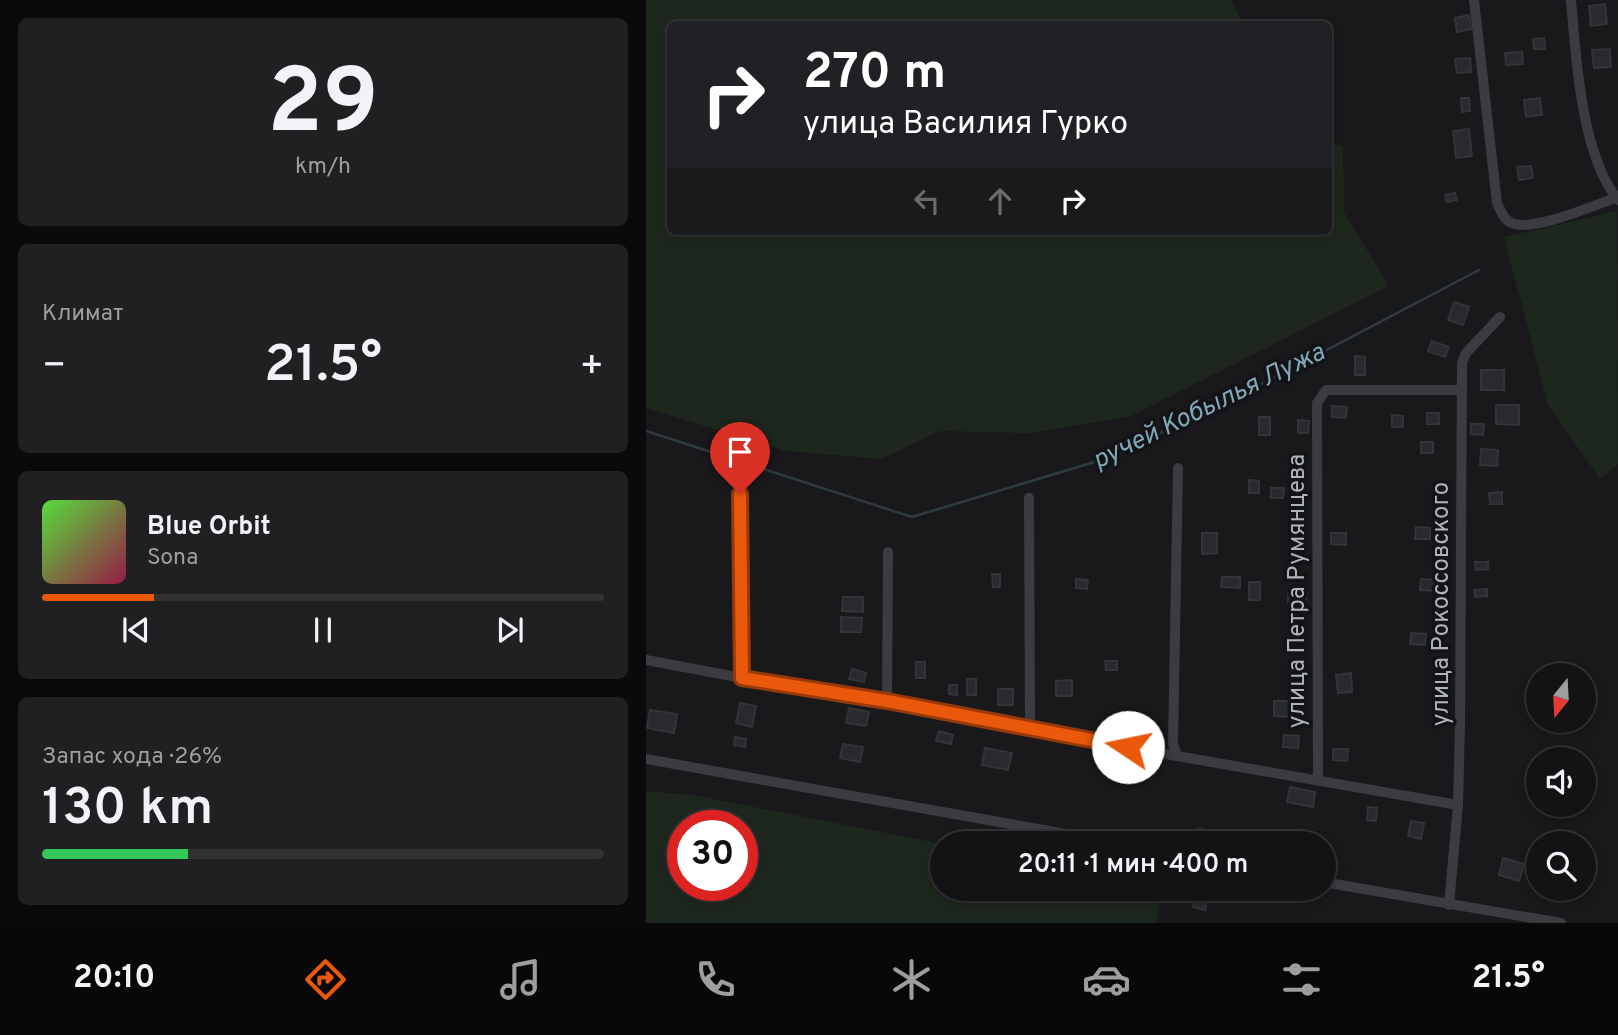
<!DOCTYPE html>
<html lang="ru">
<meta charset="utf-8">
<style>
:root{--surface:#131315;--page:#202022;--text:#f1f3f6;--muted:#9d9ea0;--line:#323234;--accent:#ea580c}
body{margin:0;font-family:Overpass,sans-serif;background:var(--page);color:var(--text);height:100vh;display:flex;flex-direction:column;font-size:26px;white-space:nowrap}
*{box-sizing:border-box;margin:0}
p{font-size:23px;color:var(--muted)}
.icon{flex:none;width:38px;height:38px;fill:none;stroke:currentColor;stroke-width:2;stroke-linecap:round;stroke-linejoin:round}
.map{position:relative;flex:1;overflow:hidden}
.side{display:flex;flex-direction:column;gap:18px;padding:18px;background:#0a0a0c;width:646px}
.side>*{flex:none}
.guide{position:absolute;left:21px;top:21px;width:665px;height:214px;border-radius:10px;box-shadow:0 4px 10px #0003,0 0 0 2px var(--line);background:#202124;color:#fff;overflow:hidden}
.needle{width:46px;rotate:198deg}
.fabs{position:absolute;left:880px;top:663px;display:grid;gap:14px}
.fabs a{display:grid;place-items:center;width:70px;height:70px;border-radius:50%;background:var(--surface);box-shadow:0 4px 10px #0003,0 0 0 2px var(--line);font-size:35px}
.speed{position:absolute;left:21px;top:810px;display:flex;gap:14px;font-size:35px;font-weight:700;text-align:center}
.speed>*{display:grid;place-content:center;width:91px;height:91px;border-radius:50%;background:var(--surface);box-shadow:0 4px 10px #0003,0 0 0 2px var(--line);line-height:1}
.speed .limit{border:10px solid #d22;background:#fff;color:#111}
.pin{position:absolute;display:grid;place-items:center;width:60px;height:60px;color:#fff;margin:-72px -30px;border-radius:50% 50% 50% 0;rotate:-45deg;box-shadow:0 0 7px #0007}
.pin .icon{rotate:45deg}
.me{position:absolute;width:77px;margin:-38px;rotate:281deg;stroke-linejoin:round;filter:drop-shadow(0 0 5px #0008)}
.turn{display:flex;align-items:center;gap:24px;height:147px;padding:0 21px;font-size:32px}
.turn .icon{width:91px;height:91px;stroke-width:2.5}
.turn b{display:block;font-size:49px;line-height:60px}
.lanes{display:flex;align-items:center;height:66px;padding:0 21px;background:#0003;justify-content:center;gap:35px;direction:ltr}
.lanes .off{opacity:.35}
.big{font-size:52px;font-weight:600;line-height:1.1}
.side .card{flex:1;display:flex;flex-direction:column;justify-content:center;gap:10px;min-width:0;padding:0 24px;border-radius:10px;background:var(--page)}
.side .dial{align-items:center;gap:0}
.dial b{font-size:91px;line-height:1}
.song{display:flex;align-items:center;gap:21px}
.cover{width:84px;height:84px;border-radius:10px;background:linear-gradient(135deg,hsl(110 70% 55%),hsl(340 70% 35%))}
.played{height:7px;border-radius:4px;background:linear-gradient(90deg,var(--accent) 20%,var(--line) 20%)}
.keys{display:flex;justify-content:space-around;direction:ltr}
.heat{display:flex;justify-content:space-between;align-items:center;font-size:38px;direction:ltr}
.charge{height:10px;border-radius:5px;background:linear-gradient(90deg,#34c759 26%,var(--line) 0)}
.trip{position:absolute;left:284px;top:831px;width:406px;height:70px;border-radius:35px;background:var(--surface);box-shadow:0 4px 10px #0003,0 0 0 2px var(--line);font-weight:600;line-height:70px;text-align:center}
.tabs{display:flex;height:112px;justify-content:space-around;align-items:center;background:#080808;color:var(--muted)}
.tabs .icon{width:49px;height:49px}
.tabs .current{color:var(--accent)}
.tabs b{font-size:32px;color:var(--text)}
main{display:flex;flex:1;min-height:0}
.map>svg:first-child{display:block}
.green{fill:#1e271e;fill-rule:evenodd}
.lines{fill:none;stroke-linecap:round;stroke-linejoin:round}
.stream{stroke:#2e3b41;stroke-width:2.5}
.building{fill:#292a2d;stroke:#333438;stroke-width:2}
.minor{stroke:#3a3c41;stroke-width:10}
.route-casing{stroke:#983908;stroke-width:18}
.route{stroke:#ea580c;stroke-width:12}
.labels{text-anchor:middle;stroke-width:7;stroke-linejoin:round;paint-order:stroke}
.street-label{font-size:24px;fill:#abb3bc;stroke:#141417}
.water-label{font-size:26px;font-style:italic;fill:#80a7b9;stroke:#141417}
</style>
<main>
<section class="side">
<div class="card dial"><b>29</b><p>km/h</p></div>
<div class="card"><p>Климат</p>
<div class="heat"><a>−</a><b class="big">21.5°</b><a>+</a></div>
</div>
<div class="card">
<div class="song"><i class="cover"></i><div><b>Blue Orbit</b><p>Sona</p></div></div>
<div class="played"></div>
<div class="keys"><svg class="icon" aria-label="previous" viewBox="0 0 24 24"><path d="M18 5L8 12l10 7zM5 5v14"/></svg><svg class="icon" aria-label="pause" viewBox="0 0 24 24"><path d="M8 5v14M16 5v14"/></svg><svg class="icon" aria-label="next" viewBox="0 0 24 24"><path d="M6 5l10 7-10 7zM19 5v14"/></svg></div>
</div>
<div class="card"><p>Запас хода · 26%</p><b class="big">130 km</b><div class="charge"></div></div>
</section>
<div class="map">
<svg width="973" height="923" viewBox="0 0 973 923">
<rect width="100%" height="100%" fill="#19191c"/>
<g class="green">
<path d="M0 0H585L597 24H24V231H682L683 139 697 147 698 212 743 286 485 416 386 433 294 431 235 459 141 451 0 408Z"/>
<path d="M971 211 972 464 954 479 902 405 858 237Z"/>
<path d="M0 791 47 795 296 844V889H517L510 923H0ZM96 826V886H37V826Z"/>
</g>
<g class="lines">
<path class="stream" d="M0 431 266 517 465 457 614 385 833 270"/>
</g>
<g class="building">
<path d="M959 4 961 24 945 26 943 6Z"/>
<path d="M823 15 825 29 811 32 809 18Z"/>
<path d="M898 38 899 49H888L887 39Z"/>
<path d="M964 49 965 67 948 68 946 50Z"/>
<path d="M876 52 877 64 860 65 859 53Z"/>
<path d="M824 58 825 72 811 73 809 59Z"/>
<path d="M815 98H823L824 111 816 112Z"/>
<path d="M894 98 896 115 880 117 878 100Z"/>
<path d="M823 129 826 156 810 158 807 131Z"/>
<path d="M885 166 887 178 873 180 871 167Z"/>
<path d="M809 193 811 200 801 202 799 195Z"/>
<path d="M808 302 823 307 817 325 802 320Z"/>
<path d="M786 341 803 347 799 357 782 351Z"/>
<path d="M709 356 719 357V375H709Z"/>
<rect x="835" y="370" width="23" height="20"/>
<path d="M850 405H873V425L850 424Z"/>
<path d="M686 406 701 407 700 418 686 417Z"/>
<rect x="781" y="413" width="12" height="11"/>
<path d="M746 415 757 416V427H746Z"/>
<rect x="613" y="417" width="11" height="18"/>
<path d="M652 420 663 421 662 433H652Z"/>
<path d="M825 424H838L837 435 825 434Z"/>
<rect x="775" y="442" width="12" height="11"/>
<path d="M835 449 852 450 851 466 834 465Z"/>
<path d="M603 480 613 481V493H603Z"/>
<path d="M625 488H638L637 498H625Z"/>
<path d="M856 492V504H844L843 493Z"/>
<path d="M770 527 784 528V539H769Z"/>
<path d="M556 533H571V553L556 554Z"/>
<path d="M685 533H700V545L685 544Z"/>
<path d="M829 562H842V569L830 570Z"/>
<path d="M346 574H354V587H347Z"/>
<path d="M576 577H594V588L575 587Z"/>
<path d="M430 579 442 580 441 589 430 588Z"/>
<path d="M775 579 790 580 789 591 774 590Z"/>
<rect x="603" y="582" width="11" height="18"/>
<path d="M841 589V596L829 597 828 590Z"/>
<path d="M642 592 661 593 660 603H642Z"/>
<path d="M197 597H217V612L196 611Z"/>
<path d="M195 617 216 618 215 632H195Z"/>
<path d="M765 633 780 634 779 645 764 644Z"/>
<path d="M459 661H471V670H460Z"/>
<rect x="270" y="662" width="9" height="16"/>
<path d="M206 669 220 673 218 682 203 679Z"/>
<path d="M705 673 706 692 692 693 690 675Z"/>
<rect x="321" y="679" width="9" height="16"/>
<path d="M426 680V696H410V681Z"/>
<path d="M303 685H311V695L303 694Z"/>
<rect x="352" y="689" width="15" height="16"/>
<path d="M628 701H644V717L628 716Z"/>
<path d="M94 703 110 706 106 727 90 723Z"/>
<path d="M203 708 223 712 220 726 200 723Z"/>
<path d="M4 710 31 714 28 733 1 728Z"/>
<path d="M293 731 307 735 305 744 290 741Z"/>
<path d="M638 735 653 736 652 748 637 747Z"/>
<path d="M89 737 100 739 99 747 88 745Z"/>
<path d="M197 744 217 747 214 762 194 758Z"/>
<path d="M339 748 366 753 362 770 336 765Z"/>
<path d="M687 749H702L701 761 687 760Z"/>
<path d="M644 787 669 792 667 807 641 802Z"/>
<path d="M722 807 731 808 730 821 721 820Z"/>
<path d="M765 821 778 823 775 839 762 836Z"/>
<path d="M553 829 564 831 562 840 551 837Z"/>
<path d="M857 858 878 864 873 881 853 875Z"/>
<path d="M549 897 561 900 559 910 547 907Z"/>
</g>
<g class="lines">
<g class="minor">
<path d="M828 0 851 203C855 211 858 221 868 224 891 230 946 206 969 198"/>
<path d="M925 0C930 58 935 154 972 200"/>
<path d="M94 494 96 678"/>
<path d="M383 498 384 727"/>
<path d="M0 660 96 678 241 701 531 756 812 805"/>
<path d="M241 701 242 552"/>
<path d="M531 756 527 744 532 468"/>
<path d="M0 759 476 844"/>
<path d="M672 780 671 403 680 390H816"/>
<path d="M677 882 915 923"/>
<path d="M803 905 812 805 814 725 816 363 820 353 854 317"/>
</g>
</g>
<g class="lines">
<defs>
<path id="route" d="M94 494 96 678 241 701 482 747"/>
</defs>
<use href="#route" class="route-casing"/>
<use href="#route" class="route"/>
</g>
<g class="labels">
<g class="street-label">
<text transform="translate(650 591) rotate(-90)" y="8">улица Петра Румянцева</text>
<text transform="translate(794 604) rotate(-90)" y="8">улица Рокоссовского</text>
</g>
<g class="water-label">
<text transform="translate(562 405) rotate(-26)" y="9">ручей Кобылья Лужа</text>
</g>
</g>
</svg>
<div class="fabs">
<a><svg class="needle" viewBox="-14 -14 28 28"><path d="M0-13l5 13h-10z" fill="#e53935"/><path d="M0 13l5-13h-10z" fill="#9d9ea0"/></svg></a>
<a><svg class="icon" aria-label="sound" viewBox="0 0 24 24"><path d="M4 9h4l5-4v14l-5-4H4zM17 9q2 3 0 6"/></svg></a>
<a><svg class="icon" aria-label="search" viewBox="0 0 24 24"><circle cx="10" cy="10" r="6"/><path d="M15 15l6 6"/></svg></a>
</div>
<div class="speed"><div class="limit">30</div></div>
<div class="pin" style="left:94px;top:494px;background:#d93025"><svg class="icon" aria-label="arrive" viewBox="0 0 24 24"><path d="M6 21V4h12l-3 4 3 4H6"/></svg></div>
<svg class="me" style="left:482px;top:747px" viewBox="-20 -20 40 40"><circle r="19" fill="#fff"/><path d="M0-13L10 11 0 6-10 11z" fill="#ea580c"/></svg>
<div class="trip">20:11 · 1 мин · 400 m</div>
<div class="guide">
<div class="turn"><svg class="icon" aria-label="right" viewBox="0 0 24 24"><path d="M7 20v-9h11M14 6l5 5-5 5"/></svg><div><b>270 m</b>улица Василия Гурко</div></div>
<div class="lanes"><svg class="icon off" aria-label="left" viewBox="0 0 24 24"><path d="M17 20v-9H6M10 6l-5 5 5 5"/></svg><svg class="icon off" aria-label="ahead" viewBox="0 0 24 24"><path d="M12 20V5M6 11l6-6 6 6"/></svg><svg class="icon" aria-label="right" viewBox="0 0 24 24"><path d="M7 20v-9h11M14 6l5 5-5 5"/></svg></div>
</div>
</div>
</main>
<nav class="tabs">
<b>20:10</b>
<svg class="icon current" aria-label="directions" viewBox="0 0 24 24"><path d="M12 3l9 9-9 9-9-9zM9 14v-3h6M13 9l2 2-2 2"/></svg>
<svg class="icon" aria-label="music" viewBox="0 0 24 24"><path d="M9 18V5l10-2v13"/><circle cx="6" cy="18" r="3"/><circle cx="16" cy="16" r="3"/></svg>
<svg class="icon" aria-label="phone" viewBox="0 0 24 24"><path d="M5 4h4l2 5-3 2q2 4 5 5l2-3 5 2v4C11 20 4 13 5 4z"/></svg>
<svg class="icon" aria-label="climate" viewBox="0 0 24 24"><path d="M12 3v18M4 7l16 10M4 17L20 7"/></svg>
<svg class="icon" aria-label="car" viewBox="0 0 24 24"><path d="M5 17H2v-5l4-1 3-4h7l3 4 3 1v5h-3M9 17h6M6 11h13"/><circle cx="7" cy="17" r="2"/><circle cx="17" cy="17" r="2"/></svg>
<svg class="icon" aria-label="filters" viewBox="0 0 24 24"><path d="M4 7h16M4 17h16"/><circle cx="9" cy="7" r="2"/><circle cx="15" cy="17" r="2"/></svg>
<b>21.5°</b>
</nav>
